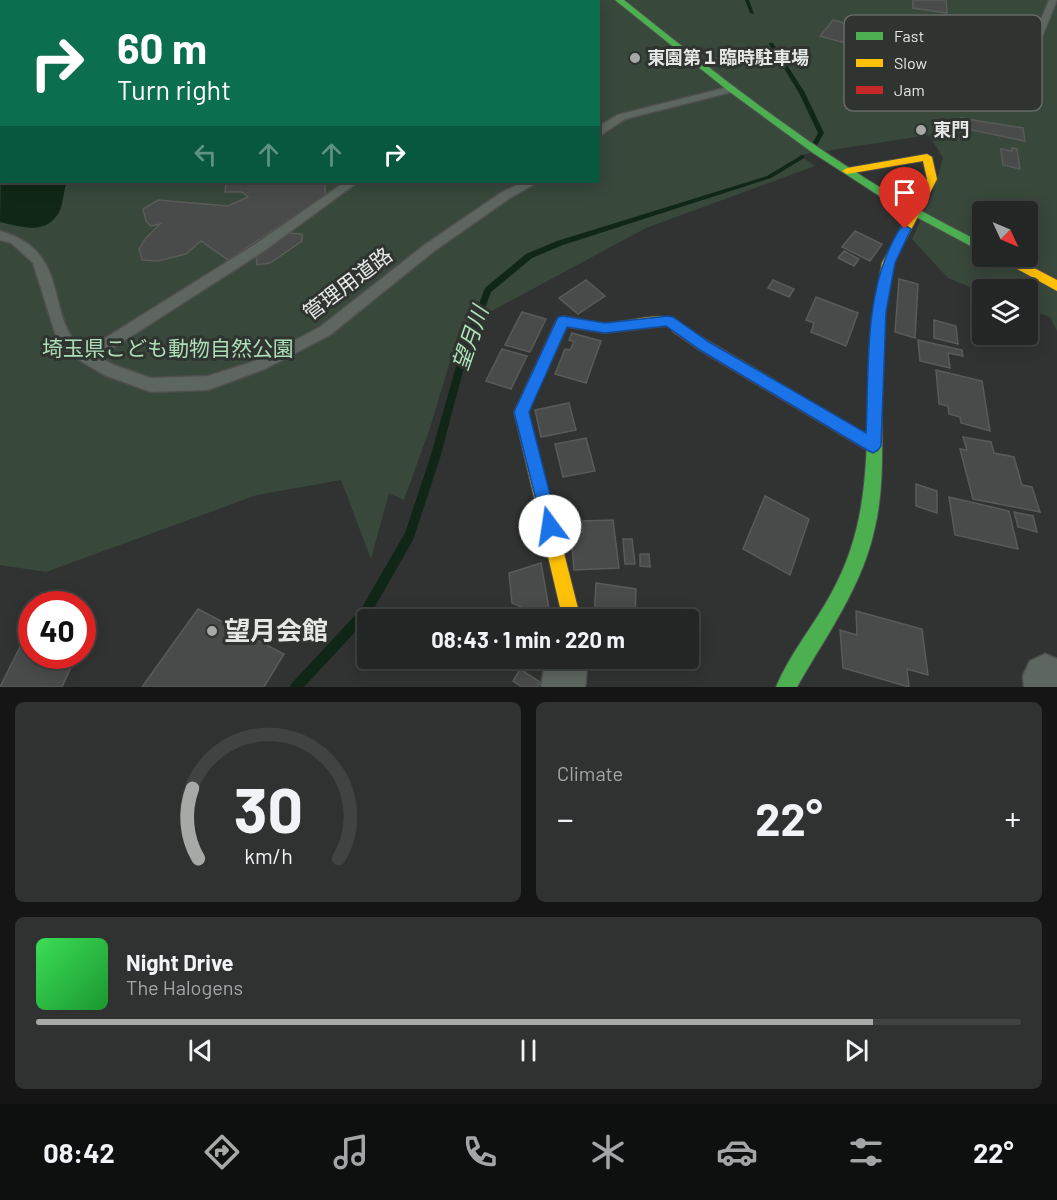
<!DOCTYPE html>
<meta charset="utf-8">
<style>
:root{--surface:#242625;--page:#303232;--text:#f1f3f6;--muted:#a3a5a7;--line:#414342;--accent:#a6a9a6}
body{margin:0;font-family:Barlow,"Noto Sans JP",sans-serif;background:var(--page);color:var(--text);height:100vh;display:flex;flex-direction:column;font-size:22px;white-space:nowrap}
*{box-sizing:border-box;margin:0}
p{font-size:20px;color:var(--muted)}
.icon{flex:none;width:33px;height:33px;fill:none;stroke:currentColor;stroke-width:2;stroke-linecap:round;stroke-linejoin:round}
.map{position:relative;height:687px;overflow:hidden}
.panel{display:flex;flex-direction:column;gap:15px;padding:15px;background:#141514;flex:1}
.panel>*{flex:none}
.banner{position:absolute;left:0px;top:0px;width:600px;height:183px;box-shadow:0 3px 15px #0003,0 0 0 2px var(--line);background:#0b6e4f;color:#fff;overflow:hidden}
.needle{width:39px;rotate:134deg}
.tools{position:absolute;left:972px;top:201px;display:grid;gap:12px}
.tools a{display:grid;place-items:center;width:66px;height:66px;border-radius:6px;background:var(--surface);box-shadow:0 3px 15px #0003,0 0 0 2px var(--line);font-size:30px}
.speed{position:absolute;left:18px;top:591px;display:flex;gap:12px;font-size:30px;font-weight:700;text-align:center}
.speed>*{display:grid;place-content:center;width:78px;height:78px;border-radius:50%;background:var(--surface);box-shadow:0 3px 15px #0003,0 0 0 2px var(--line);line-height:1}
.speed .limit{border:9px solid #d22;background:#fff;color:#111}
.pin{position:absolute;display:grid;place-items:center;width:51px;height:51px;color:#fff;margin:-62px -26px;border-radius:50% 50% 50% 0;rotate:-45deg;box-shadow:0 0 6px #0007}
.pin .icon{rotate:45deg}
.me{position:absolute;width:66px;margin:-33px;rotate:346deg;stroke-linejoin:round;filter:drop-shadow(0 0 4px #0008)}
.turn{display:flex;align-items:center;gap:21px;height:126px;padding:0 18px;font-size:27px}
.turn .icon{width:78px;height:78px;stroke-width:2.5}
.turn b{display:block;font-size:42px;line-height:51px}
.lanes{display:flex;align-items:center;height:57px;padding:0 18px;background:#0003;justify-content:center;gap:30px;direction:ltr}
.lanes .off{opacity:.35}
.big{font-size:45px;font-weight:700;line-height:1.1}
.panel .tile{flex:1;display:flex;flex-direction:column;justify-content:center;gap:9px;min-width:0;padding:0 21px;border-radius:9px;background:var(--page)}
.panel .dial{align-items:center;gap:0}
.dial svg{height:156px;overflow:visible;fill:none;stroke:var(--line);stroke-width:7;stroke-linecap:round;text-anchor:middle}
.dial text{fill:var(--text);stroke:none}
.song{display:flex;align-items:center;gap:18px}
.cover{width:72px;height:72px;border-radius:9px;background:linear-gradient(135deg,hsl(130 70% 55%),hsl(130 70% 35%))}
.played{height:6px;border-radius:3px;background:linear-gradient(90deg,var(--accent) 85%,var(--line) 85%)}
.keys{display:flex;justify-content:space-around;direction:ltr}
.heat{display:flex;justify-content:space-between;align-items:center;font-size:33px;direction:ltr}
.panel .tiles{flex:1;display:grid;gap:15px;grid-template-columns:1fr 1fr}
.tile:last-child{grid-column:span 2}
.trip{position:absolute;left:357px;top:609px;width:342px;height:60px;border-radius:6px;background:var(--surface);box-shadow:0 3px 15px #0003,0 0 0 2px var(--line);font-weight:700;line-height:60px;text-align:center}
.menu{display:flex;height:96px;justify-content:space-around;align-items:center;background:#0e0f0f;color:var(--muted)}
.menu .icon{width:42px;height:42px}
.menu .current{color:var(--accent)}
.menu b{font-size:27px;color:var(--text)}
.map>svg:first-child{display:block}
.green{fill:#38483b;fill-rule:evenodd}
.water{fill:#102717}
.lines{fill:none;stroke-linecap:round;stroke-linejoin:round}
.stream{fill:#102717;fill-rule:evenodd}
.building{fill:#484b49;stroke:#595b59;stroke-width:1.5}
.lane-casing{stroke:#4e4f4e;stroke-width:3}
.street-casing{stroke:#4e4f4e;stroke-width:3}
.fast-casing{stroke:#4e4f4e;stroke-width:2}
.slow-casing{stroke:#4e4f4e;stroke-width:2}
.jam-casing{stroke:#4e4f4e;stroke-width:2}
.lane{fill:#5d665f;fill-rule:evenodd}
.street{fill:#5d665f;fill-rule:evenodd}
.fast{fill:#4caf50;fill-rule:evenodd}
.slow{fill:#ffc107;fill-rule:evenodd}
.jam{fill:#c62828;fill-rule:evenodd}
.route{fill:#1a73e8;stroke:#114b97;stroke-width:1.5}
.poi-dot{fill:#a6a9a6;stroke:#2f3430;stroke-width:2}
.labels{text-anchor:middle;stroke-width:6;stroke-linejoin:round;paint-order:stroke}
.far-poi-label{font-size:18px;font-weight:bold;fill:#e5e8e5;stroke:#2f3430;text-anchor:start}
.street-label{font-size:21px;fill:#e5e8e5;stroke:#2f3430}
.park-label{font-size:21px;fill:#acdfb7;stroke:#2f3430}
.water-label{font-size:22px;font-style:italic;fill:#afe1b9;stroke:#2f3430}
.near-poi-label{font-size:26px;font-weight:bold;fill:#e5e8e5;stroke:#2f3430;text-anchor:start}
.key{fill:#2f3430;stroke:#666a66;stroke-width:1.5}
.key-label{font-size:16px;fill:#e5e8e5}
</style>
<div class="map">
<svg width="1057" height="687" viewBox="0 0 1057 687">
<rect width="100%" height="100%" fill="#303331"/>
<path class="green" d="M0 0H1057V331L1050 317 1028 309V290H982V292L948 278 912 239 933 193 943 158 929 135 799 155 815 166 646 228 460 328 430 428 404 500 389 493 371 559 341 480 257 495 46 572 0 565ZM2 2H598V182H2ZM982 212H1028V256H982Z"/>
<path class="water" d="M1 155 2 182H67C63 191 64 201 60 210 48 236 22 227 0 222Z"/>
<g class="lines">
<g class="stream">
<path d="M745 0H749L754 14 750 13Z"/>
<path d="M769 43H773L805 93 824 133 817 145 815 146 812 144 818 133 799 93 769 44Z"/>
<path d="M802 155 805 157 804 158 771 178 563 245 532 258 491 292 467 356 440 458 413 540 369 617 304 687H290L292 683 361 609 405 533 430 458 459 356 485 288 526 254 557 241 767 176Z"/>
</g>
</g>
<g class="building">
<path d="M913 0H946L947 13 913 8Z"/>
<path d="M833 20 875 31 863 48 820 36Z"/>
<path d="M961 118 1023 128 1025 141 961 128Z"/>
<path d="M1012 148 1017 149 1020 169 1003 165 1001 149 1012 151Z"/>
<path d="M226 182H307L325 184V196L228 260 201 241 186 254 158 261 142 260 139 249 145 239 160 224 151 226 146 221 143 209 158 200 228 206 248 197 242 192H225Z"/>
<path d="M855 231 882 244 870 261 842 247Z"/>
<path d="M290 233 302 234V241L270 263 257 265 256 255Z"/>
<path d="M844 251 859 259 854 266 838 258Z"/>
<path d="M899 279 918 284 915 338 895 332Z"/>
<path d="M586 280 605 296 578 314 559 298Z"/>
<path d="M773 280 794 289 789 297 768 288Z"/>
<path d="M816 297 858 313 846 346 811 332 814 323 806 320Z"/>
<path d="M522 312 546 319 530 352 505 345Z"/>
<path d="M934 320 956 326 958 344 934 338Z"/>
<path d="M572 333 601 341 586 383 555 374 565 349 570 350 574 342 569 340Z"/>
<path d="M918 340 962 350 963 356 948 353 950 368 920 361Z"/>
<path d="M502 349 527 356 511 389 486 381Z"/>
<path d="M936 370 982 381 990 431 961 423 960 417 949 414 948 406 939 404Z"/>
<path d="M569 403 576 430 541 437 535 410Z"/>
<path d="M963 437 991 442 994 453 1014 457 1022 485 1032 487 1040 512 973 499 960 449 967 450Z"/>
<path d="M586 438 595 471 563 477 555 444Z"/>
<path d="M916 484 937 491V513L916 506Z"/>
<path d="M765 496 809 519 790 575 743 549Z"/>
<path d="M949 497 1009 511 1018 549 955 535Z"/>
<path d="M1014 512 1033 516 1037 532 1018 527Z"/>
<path d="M613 520 619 568 574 570 571 533 583 532 582 521Z"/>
<path d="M623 539H632L635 564H625Z"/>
<path d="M640 554H649L650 567 640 566Z"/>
<path d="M541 563 551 620 512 603 509 573Z"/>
<path d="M596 583 636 589 635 620H594Z"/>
<path d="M198 609 284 654 264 687H142Z"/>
<path d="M520 611 536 620H516Z"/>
<path d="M856 611 922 629 928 675 907 669 909 687 843 668 840 630 857 635Z"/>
<path d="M23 641H32V656H76L62 687H0Z"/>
<path d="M520 669 540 682 538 687H522L513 681Z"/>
</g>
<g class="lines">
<defs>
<g id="lane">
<path d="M394 0H405L392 2Z"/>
<path d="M428 0H436L427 2Z"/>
<path d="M1049 0H1057L1042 37 1035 39 1034 37Z"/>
<path d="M723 57 728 60 726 62 703 69 698 66Z"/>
<path d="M732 86 737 89 736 91 625 119 598 137V127L617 115Z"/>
<path d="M345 182H358L264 251 99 357 114 365 151 378 208 376 255 361 320 327 423 246 502 192 524 182H538L510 198 433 252 330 335 265 369 208 390 151 392 104 375 69 354 55 333 33 263 11 243 0 240V231C76 252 42 324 86 350L254 245Z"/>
</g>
<g id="street">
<path d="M1045 654 1057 659V687H1024L1023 676 1030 661Z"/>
<path d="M546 658H588L585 687H541Z"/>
</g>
<g id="fast">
<path d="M615 0H624C698 59 771 118 851 169 893 197 938 220 982 243V252L892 204 813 153 727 90Z"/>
<path d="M875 403 880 405 882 409C882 448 884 489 875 527 863 586 826 636 797 687H776C790 653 815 624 832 592 865 531 866 476 868 409L870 405Z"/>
</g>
<g id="slow">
<path d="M927 154 932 157 937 179 894 263 885 312 882 409 880 413 875 415 870 413 868 409 873 312 882 263 927 179 923 161 847 174 842 171 847 168Z"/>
<path d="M994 256H1011L1057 280V291Z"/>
<path d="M563 316C577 318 591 322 605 323 627 324 671 305 685 328L683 332 678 333 666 326 605 333 567 327 528 412 581 620H563L514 412 556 321Z"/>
</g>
<path id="jam" d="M678 323 878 441 881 446 878 451 873 453 868 451 699 350 673 332 671 328 673 324Z"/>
</defs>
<use href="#lane" class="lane-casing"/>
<use href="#street" class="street-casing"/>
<use href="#fast" class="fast-casing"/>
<use href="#slow" class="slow-casing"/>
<use href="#jam" class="jam-casing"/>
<use href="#lane" class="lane"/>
<use href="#street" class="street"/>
<use href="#fast" class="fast"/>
<use href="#slow" class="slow"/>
<use href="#jam" class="jam"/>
</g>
<path class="route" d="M905 225 911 229 895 263 886 312 881 446 878 450 873 453 867 450 700 350 666 326 605 333 567 327 529 412 558 526 556 532 550 535 544 532 514 412 558 317 563 316 605 323 668 316 673 317 709 342 866 433C869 371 864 299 892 243 896 236 898 228 905 225Z"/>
<g class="poi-dot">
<circle cx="635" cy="58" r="6"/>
<circle cx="921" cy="130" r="6"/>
<circle cx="212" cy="631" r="6"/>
</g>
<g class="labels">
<g class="far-poi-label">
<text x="647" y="64">東園第１臨時駐車場</text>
<text x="933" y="136">東門</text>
</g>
<g class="street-label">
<text transform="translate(348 284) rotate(-37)" y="7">管理用道路</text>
</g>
<g class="park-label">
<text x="168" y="356">埼玉県こども動物自然公園</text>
</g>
<g class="water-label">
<text transform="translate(470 338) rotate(-71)" y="8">望月川</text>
</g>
<g class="near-poi-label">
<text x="224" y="640">望月会館</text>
</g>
</g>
<rect x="844" y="15" width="198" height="96" rx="9" class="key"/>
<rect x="856" y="32" width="27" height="8" fill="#4caf50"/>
<rect x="856" y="59" width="27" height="8" fill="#ffc107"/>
<rect x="856" y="86" width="27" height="8" fill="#c62828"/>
<g class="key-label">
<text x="894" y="42">Fast</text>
<text x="894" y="69">Slow</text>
<text x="894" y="96">Jam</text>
</g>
</svg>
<div class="tools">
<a><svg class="needle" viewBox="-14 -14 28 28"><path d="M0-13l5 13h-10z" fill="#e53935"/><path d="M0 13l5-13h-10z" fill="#a3a5a7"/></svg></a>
<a><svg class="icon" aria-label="layers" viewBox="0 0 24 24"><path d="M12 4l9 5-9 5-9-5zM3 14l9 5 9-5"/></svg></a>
</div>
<div class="speed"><div class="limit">40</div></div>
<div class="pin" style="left:905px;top:229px;background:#d93025"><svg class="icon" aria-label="arrive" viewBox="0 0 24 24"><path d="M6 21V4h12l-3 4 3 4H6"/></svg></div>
<svg class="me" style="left:550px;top:526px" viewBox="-20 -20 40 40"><circle r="19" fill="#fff"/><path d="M0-13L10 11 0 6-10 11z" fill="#1a73e8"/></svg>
<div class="trip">08:43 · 1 min · 220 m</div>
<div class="banner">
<div class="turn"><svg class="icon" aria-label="right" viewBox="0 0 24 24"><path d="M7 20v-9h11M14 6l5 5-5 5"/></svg><div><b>60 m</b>Turn right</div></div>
<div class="lanes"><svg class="icon off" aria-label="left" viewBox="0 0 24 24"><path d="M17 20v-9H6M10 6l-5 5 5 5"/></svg><svg class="icon off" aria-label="ahead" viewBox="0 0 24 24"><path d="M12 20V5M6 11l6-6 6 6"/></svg><svg class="icon off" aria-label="ahead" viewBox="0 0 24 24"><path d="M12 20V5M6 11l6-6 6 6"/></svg><svg class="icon" aria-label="right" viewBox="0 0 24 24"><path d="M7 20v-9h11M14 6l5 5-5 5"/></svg></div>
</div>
</div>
<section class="panel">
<div class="tiles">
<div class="tile dial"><svg viewBox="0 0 100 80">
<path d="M14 69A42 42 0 1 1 86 69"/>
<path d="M14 69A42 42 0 0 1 11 33" stroke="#a6a9a6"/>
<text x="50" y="56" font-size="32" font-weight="700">30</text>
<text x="50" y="72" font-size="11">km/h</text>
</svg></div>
<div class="tile"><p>Climate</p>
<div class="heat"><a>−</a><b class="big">22°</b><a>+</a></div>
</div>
<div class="tile">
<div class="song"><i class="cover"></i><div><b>Night Drive</b><p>The Halogens</p></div></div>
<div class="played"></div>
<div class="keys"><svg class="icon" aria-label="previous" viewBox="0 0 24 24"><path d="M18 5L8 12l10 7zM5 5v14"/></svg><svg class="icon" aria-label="pause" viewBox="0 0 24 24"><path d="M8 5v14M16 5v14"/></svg><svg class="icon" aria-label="next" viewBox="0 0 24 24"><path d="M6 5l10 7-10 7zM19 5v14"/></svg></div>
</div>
</div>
</section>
<nav class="menu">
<b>08:42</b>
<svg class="icon current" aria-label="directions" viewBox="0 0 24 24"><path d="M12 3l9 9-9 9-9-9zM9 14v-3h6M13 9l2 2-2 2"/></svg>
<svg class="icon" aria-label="music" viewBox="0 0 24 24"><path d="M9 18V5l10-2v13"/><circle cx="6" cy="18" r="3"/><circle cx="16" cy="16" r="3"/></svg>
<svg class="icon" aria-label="phone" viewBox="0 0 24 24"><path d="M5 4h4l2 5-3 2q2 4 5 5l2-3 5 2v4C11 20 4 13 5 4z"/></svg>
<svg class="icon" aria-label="climate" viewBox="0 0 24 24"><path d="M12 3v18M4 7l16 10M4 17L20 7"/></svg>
<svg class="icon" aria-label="car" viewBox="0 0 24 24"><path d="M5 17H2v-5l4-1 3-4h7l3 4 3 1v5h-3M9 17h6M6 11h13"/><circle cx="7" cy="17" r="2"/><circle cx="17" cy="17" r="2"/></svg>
<svg class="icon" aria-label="filters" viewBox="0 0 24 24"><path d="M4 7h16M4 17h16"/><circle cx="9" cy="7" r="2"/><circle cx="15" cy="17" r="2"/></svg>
<b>22°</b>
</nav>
